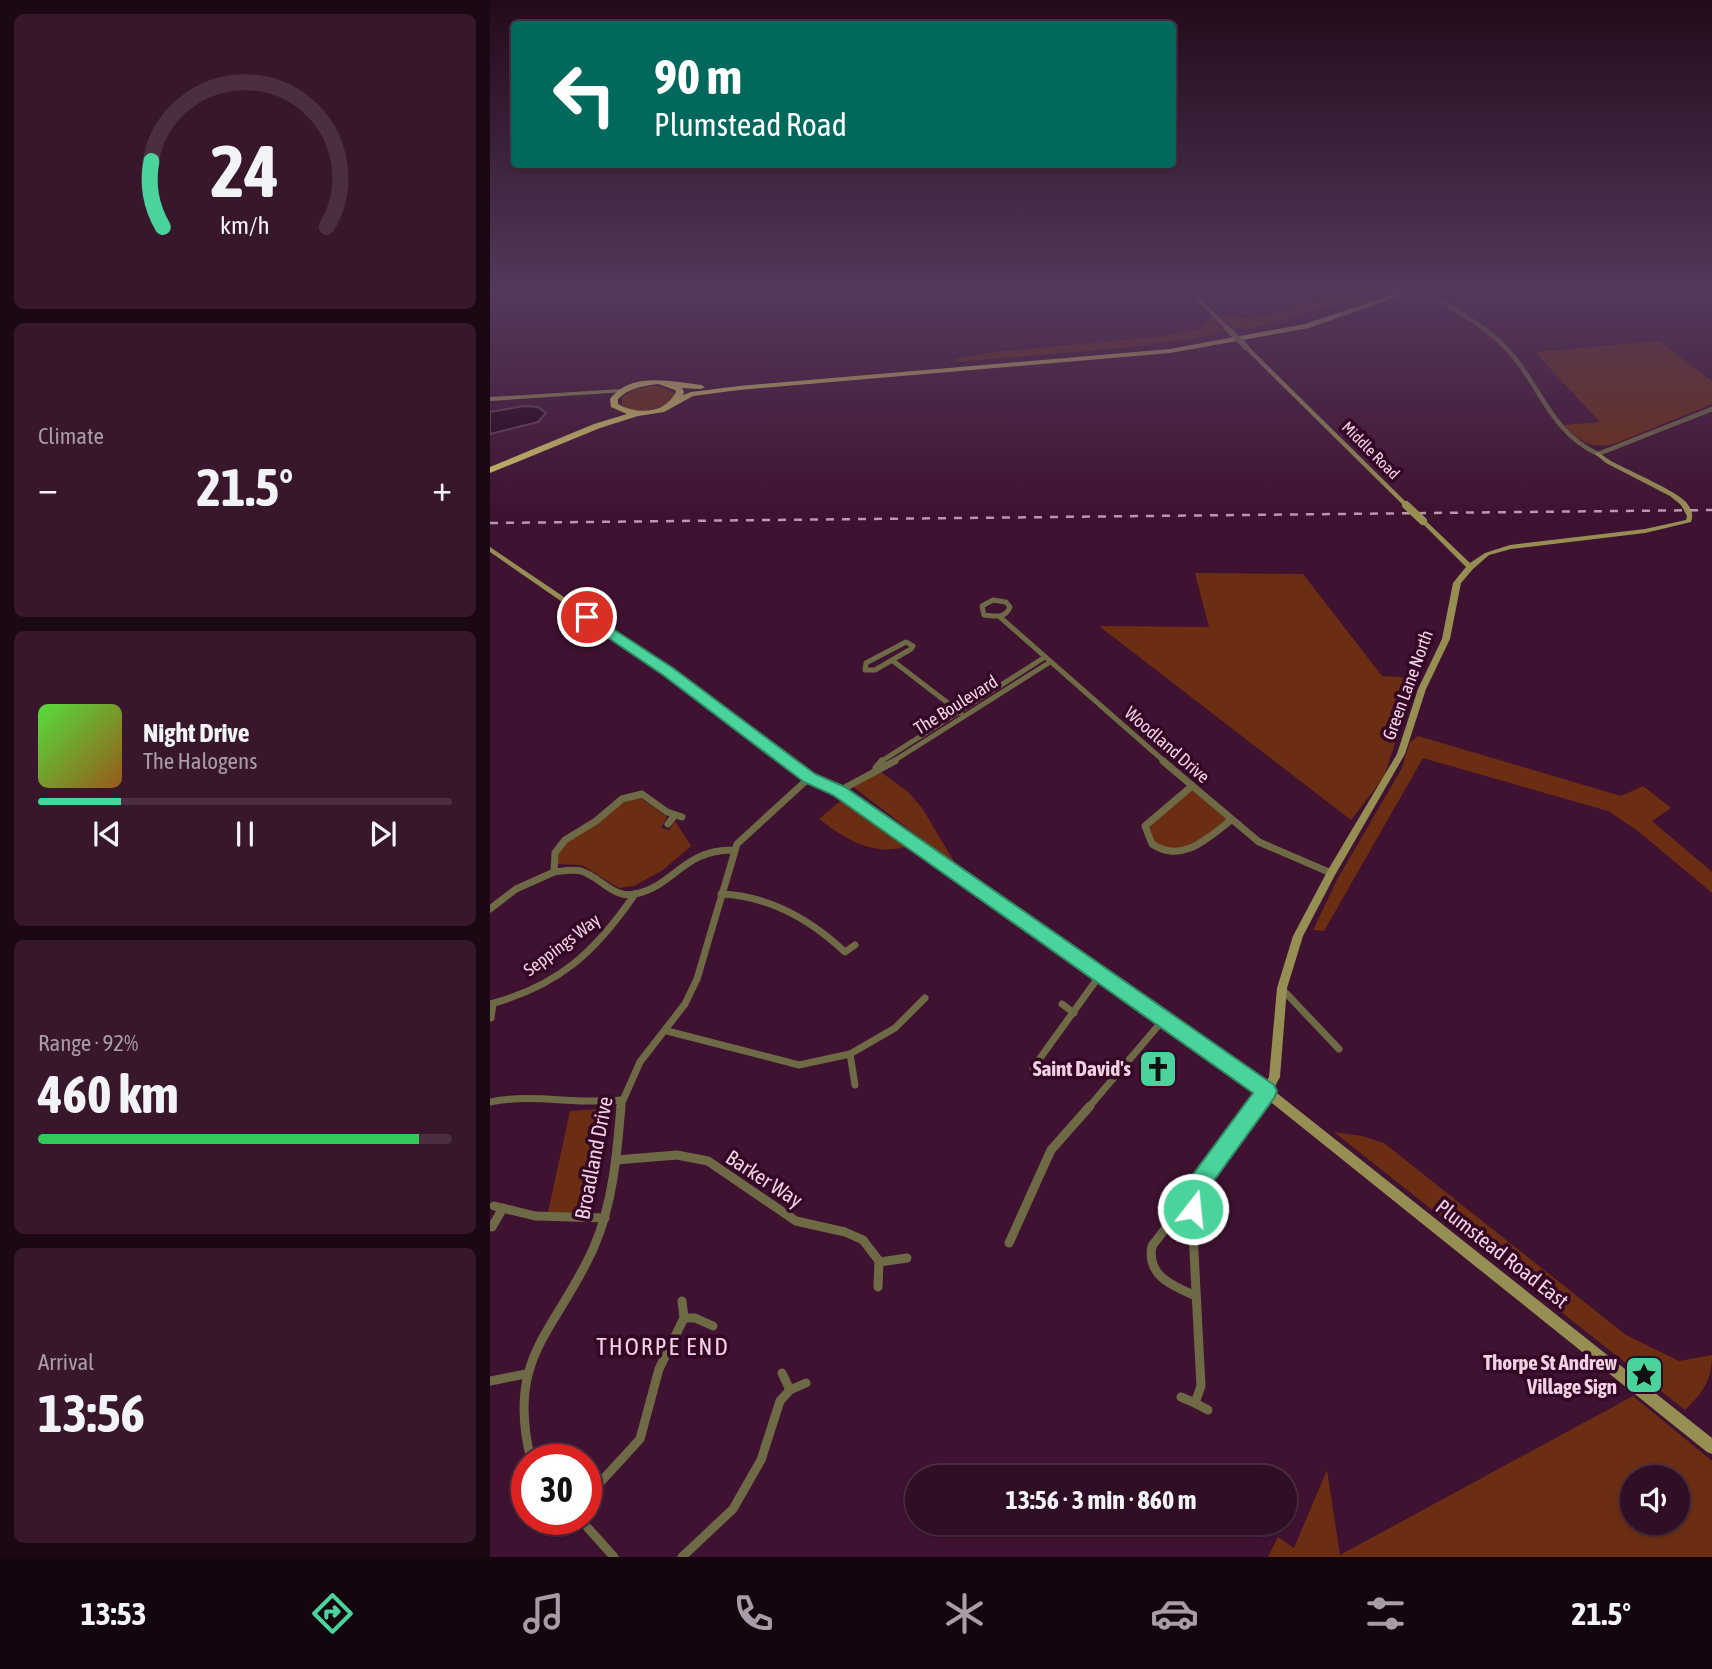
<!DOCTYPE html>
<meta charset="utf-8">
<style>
:root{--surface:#300e25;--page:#38172d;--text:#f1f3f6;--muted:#a89ca7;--line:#4b2e42;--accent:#4ad49c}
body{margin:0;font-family:"Asap Condensed",sans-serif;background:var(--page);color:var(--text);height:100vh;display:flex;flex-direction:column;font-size:26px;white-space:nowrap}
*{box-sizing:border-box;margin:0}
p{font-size:23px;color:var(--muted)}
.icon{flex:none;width:38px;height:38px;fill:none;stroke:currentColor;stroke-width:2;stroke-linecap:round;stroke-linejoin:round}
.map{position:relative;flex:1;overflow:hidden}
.side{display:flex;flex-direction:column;gap:14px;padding:14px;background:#1a0814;width:490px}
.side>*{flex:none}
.hud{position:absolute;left:21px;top:21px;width:665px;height:147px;border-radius:7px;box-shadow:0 2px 5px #0004,0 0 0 2px var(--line);background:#00695c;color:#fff;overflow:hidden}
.tools{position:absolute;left:1130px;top:1465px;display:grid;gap:14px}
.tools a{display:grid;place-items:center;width:70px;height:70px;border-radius:50%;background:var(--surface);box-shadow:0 2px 5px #0004,0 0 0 2px var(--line);font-size:35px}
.speed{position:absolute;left:21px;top:1444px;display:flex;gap:14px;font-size:35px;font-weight:700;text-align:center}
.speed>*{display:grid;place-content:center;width:91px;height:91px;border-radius:50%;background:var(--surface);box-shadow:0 2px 5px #0004,0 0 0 2px var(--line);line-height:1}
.speed .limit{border:10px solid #d22;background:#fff;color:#111}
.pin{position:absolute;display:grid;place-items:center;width:60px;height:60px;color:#fff;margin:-30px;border:4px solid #fff;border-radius:50%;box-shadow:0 2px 7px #0007}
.me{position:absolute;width:77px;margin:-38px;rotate:16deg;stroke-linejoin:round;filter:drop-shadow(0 0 5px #0008)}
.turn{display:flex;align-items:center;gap:24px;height:147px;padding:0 28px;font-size:32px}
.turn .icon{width:91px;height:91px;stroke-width:2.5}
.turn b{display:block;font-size:49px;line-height:60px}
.big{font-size:52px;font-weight:700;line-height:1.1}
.side .card{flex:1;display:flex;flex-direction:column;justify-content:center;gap:10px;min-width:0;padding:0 24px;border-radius:10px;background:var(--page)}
.side .dial{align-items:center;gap:0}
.dial svg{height:182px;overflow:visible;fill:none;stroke:var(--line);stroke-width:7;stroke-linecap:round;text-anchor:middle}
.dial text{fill:var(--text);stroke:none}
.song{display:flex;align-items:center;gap:21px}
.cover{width:84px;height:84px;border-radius:10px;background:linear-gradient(135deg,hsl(110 70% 55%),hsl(30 70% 35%))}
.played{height:7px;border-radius:4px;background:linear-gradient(90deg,var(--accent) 20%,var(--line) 20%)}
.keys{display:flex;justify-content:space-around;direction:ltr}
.heat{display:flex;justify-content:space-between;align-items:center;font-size:38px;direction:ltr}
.charge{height:10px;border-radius:5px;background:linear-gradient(90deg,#34c759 92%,var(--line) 0)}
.trip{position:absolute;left:415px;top:1465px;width:392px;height:70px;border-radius:35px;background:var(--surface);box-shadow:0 2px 5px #0004,0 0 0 2px var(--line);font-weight:700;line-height:70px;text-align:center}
.tab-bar{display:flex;height:112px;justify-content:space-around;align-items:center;background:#13060f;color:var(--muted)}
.tab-bar .icon{width:49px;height:49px}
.tab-bar .selected{color:var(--accent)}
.tab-bar b{font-size:32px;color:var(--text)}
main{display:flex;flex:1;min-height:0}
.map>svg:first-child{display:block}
.green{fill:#6b2e13;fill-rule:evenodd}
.water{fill:#210016;stroke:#5f3f54;stroke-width:2}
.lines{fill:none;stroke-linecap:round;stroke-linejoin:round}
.street-far3{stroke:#6e6a45;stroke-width:4.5}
.street-far2{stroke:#6e6a45;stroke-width:5}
.street-far1{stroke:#6e6a45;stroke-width:7}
.street{stroke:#6e6a45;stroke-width:9}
.secondary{fill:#968f53;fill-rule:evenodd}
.highway{fill:#d3c766;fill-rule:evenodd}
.rail{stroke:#ba97ad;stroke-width:2.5;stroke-dasharray:8 8;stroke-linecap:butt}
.secondary-bridge-far1{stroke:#968f53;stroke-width:6}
.secondary-bridge{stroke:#968f53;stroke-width:8}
.route{fill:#4ad49c;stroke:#308a65;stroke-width:2}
.labels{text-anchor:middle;stroke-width:7;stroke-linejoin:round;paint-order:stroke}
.far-street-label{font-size:16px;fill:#f1d2e4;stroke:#350727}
.street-label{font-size:18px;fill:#f1d2e4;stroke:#350727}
.near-poi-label{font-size:21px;font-weight:bold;fill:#f1d2e4;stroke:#350727;text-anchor:end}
.near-street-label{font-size:21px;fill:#f1d2e4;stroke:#350727}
.near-quarter-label{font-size:24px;letter-spacing:2px;fill:#f1d2e4;stroke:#350727}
</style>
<main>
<section class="side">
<div class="card dial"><svg viewBox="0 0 100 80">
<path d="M14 69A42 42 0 1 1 86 69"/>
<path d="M14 69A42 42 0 0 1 9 40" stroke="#4ad49c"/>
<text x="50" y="56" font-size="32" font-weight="700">24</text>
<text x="50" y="72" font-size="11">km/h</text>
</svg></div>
<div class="card"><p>Climate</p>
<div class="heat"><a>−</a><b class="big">21.5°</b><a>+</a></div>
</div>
<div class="card">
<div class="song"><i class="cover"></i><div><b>Night Drive</b><p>The Halogens</p></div></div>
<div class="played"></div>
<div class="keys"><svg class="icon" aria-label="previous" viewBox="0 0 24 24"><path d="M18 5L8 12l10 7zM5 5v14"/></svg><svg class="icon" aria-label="pause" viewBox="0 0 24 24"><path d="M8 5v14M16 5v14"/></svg><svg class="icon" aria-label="next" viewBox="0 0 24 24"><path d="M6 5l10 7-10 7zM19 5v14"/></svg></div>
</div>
<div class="card"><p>Range · 92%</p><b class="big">460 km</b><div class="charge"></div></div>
<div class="card"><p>Arrival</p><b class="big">13:56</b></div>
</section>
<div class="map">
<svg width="1222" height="1557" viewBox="0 0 1222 1557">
<rect width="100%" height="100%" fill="#401231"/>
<g class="green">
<path d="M863 294H885L755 330 752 326 745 329 730 316 761 319Z"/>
<path d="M722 317 734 333 724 331 725 335 643 347 466 362V359L505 352 666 337 710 329Z"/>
<path d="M1169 341 1222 381V404L1124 444C1101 449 1090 442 1074 425L1110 422 1045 352Z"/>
<path d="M169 386 185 393 182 401C166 410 148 416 132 406V398C142 388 155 386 169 386Z"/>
<path d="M705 573 813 574 892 676 926 678 894 777 861 820 609 626 719 627Z"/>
<path d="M928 736 1131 796 1153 786 1181 808 1162 821 1222 872V893L1148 831 1118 811 933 758 834 931 823 930 848 878 912 768 920 742Z"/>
<path d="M391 772 418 792 432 808 466 865 362 786Z"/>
<path d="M702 786 741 820 697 852 682 855 663 846 655 826Z"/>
<path d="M148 796 177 817 171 828 179 830 185 821 201 846 173 870 144 886 129 888 92 865 67 864C66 839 126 805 148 796Z"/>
<path d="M354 798 419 846C383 857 357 840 329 819Z"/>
<path d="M108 1109C122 1120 110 1204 94 1213L58 1212 80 1111Z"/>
<path d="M844 1132 872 1136 894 1143 1136 1335 1189 1361 1222 1355C1222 1381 1213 1392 1195 1410Z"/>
<path d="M1143 1396 1222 1461V1557H778L788 1537 804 1548 837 1470 850 1555ZM1143 1477H1188V1522H1143Z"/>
</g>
<path class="water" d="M34 406 48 407 56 413 48 422 0 434V412Z"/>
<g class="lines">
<path class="street-far3" d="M950 300C976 317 1004 332 1024 357 1052 392 1064 434 1108 454L1222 409"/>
<g class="street-far2">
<path d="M503 600 516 602 520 607C515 619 505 616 494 615L492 606Z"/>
<path d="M510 617 675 762"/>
<path d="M416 642 423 646 421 649 385 670H375L376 663Z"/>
<path d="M403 661 471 713"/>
<path d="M390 762 555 657"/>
<path d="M402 762 560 662"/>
</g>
<g class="street-far1">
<path d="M673 761 769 842 841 873"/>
<path d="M386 768 392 761"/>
<path d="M702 786 655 826 662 844C692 864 718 838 741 820"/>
<path d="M349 791 405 761"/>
<path d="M192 817 177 812 152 794 132 799 106 821 75 840 65 853 64 872C73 871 83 869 91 871 111 877 123 899 145 894 186 885 192 850 243 850"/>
<path d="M178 824 184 816"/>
<path d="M231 894C280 896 320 919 355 952L365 945"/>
<path d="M0 909 26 889 64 872"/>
<path d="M793 990 849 1049"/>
<path d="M0 1004C69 986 106 951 145 894"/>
<path d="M572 1004 584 1013"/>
<path d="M1 1018 3 1004"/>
<path d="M177 1031 309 1065 360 1054 405 1028 435 998"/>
<path d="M360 1054 365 1085"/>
<path d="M543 1068 610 975"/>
<path d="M0 1102C43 1093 87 1105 131 1100"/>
<path d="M130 1107 150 1062 195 1004 207 979 247 844 319 778"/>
<path d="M599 1107 673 1020"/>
<path d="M766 1107 777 1092"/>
</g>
<g class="street">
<path d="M126 1160 187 1155 218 1161 306 1221 355 1232 373 1240 389 1261 388 1287"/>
<path d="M701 1195 662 1246C656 1276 683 1286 706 1296"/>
<path d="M4 1206 45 1216 115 1218"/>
<path d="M2 1227 13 1208"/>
<path d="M519 1243 561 1150 600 1106"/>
<path d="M390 1262 417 1258"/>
<path d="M194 1318H205L223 1326"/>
<path d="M292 1373 300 1390"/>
<path d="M0 1381 36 1374"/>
<path d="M691 1397 705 1403"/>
<path d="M718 1410 705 1403 711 1386 701 1195 767 1106"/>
<path d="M41 1460C15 1356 66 1332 104 1247 123 1203 127 1153 131 1106"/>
<path d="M96 1498 150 1439 169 1369 194 1318 192 1301"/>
<path d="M90 1519 124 1557"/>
<path d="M192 1557 243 1509 271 1460 290 1401 300 1390 316 1383"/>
</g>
<g class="secondary">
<path d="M701 294H706L739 327V329H735Z"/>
<path d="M754 346H758L918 504V506H914L754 348Z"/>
<path d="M132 389 135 391 134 392 0 401V397Z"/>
<path d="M1108 452C1114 456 1120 461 1127 464 1144 473 1184 490 1196 502 1201 508 1204 515 1201 522L1155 533 1021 549 999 555 983 569 971 583 960 639 936 689 915 754 845 875 813 936 797 988 790 1077 783 1090 1222 1438V1454L1217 1452 773 1096 346 793 316 780 175 673 0 552V547L181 669 322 776 352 789 775 1084 779 1077 787 988 803 936 838 870 907 754 928 689 952 639 963 583 976 567 930 521 931 520H935L980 563 995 553 1020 545 1155 529 1196 520 1197 516 1191 505 1180 496 1116 463 1105 454Z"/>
</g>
<path class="highway" d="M904 294H915L819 328 680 353 249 390 203 396 174 412 148 416 110 428 0 473V467L104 424 137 414 121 407 120 399C142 371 181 382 211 385L215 387 211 389 192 388 194 392 193 395 201 392 249 386 680 349 815 324ZM168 384 185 390 186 392C175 414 147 415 128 404V399C139 388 152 386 168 384Z"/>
<path class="rail" d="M0 523 1222 510"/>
<path class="secondary-bridge-far1" d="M737 328 756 347"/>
<path class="secondary-bridge" d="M916 505 933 521"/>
</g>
<linearGradient id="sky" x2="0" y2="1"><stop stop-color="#230a1b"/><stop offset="0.57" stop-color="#53395a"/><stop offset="1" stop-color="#53395a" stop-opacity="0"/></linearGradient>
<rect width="1222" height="512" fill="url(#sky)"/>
<path class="route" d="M97 612 183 668 325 774 355 787 784 1085 787 1091 784 1098 712 1197 714 1209 711 1216 703 1219 696 1216 690 1195 693 1188 763 1093 343 795 314 782 173 675 92 620 90 617Z"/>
<defs>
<symbol id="church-square" viewBox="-11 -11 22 22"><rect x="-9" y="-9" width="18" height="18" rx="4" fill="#4ad49c" stroke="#350727"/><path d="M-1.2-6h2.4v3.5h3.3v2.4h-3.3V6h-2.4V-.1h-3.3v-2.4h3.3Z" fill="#111"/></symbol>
<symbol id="sight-square" viewBox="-11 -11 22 22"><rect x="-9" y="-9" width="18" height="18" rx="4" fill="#4ad49c" stroke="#350727"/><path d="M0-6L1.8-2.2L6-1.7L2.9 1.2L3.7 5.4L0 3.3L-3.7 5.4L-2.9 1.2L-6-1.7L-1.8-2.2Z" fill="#111"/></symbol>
</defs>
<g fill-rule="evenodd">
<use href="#church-square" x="646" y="1047" width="44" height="44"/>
<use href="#sight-square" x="1132" y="1353" width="44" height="44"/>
</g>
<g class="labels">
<g class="far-street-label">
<text transform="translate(881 450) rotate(45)" y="6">Middle Road</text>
</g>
<g class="street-label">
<text transform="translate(918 685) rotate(-70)" y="6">Green Lane North</text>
<text transform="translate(466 705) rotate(-32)" y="6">The Boulevard</text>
<text transform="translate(677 745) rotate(41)" y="6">Woodland Drive</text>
<text transform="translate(72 945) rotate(-37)" y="6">Seppings Way</text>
</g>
<g class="near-poi-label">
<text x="641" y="1076">Saint David's</text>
<text x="1127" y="1370">Thorpe St Andrew<tspan x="1127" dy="24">Village Sign</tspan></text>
</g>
<g class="near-street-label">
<text transform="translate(104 1158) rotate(-79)" y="7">Broadland Drive</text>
<text transform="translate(274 1179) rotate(33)" y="7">Barker Way</text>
<text transform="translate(1012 1254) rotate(38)" y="7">Plumstead Road East</text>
</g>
<g class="near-quarter-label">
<text x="173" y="1355">THORPE END</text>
</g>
</g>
</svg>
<div class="tools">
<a><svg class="icon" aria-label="sound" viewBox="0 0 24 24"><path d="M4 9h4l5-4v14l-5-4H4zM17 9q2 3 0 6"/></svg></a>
</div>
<div class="speed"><div class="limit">30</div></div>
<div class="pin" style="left:97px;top:617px;background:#d93025"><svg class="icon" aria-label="arrive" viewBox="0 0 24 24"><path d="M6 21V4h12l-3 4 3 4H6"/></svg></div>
<svg class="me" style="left:703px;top:1209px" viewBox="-20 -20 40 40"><circle r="17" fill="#4ad49c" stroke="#fff" stroke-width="3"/><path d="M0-11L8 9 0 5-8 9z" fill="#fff"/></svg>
<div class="trip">13:56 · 3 min · 860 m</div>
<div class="hud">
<div class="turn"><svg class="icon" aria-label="left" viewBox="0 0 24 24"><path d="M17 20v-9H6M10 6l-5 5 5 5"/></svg><div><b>90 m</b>Plumstead Road</div></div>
</div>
</div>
</main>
<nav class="tab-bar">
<b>13:53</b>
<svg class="icon selected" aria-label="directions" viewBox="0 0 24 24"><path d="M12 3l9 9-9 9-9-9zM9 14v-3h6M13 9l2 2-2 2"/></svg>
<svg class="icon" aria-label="music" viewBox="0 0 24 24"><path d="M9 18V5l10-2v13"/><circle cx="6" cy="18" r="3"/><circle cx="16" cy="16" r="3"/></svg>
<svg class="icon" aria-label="phone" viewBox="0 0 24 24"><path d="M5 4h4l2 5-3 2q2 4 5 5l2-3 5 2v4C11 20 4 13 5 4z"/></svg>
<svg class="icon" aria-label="climate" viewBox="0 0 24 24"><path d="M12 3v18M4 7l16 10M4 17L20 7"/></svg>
<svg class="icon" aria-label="car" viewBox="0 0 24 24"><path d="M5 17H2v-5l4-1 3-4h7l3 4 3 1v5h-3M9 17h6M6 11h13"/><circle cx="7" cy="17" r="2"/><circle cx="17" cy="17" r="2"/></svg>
<svg class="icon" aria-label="filters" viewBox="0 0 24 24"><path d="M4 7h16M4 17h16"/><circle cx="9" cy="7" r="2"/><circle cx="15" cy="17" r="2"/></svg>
<b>21.5°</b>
</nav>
